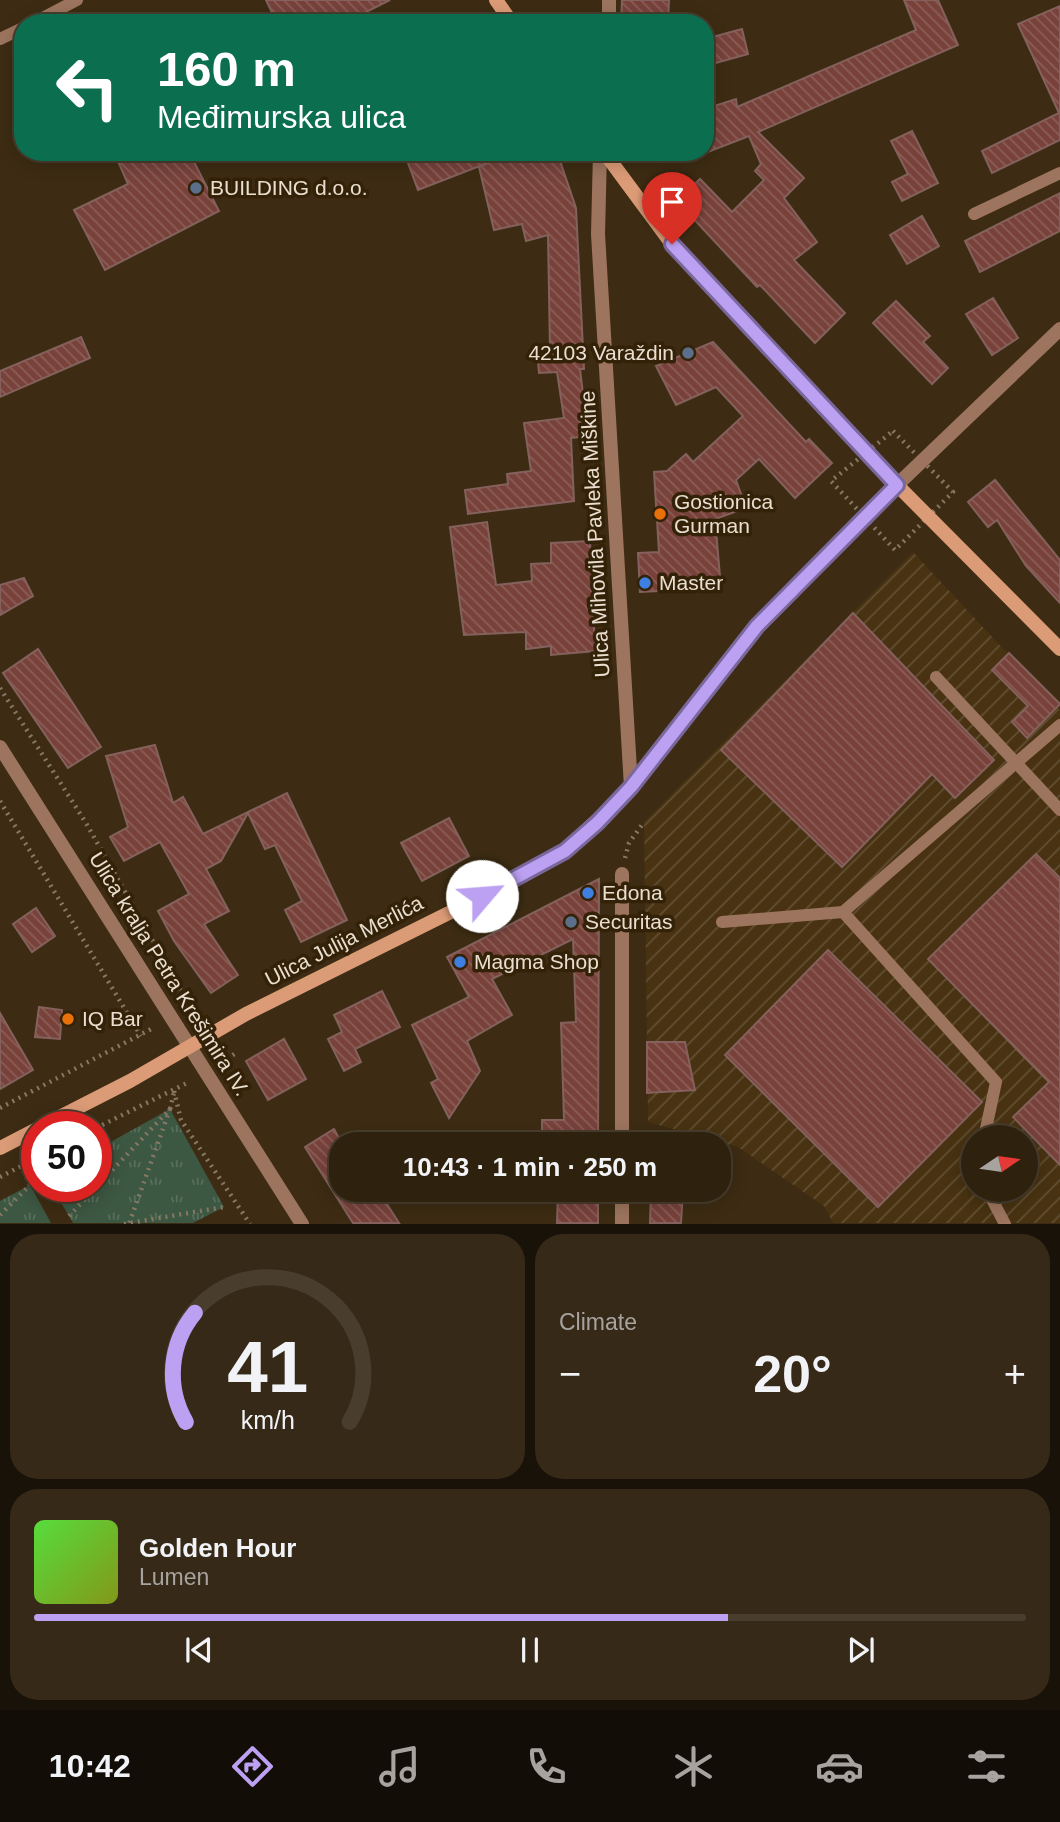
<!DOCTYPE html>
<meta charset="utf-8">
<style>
:root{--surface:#2e210e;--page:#362917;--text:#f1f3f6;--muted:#a7a39e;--line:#493e2e;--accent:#bca0f2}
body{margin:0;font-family:Helvetica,sans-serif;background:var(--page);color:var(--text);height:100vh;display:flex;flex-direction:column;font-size:26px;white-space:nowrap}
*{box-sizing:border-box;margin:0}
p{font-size:23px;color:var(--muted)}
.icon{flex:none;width:38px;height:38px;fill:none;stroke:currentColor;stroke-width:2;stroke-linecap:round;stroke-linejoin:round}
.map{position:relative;height:1224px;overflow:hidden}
.details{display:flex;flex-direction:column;gap:10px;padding:10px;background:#191208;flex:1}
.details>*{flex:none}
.guide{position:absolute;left:14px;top:14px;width:700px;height:147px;border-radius:28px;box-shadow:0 4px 18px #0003,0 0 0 2px var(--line);background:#0b6e4f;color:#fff;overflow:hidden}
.needle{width:46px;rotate:77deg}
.fabs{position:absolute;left:961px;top:1125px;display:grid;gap:14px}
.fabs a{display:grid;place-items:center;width:77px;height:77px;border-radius:50%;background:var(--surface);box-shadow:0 4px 18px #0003,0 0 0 2px var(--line);font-size:35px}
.speed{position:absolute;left:21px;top:1111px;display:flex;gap:14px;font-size:35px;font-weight:700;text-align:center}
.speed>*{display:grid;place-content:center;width:91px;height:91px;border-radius:50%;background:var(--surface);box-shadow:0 4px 18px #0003,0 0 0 2px var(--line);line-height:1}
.speed .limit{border:10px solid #d22;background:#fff;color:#111}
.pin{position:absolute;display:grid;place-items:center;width:60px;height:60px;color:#fff;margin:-72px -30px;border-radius:50% 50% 50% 0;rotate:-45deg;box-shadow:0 0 7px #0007}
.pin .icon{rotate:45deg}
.me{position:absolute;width:77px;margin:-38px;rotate:63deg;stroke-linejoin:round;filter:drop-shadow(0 0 5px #0008)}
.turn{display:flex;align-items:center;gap:24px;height:147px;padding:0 28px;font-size:32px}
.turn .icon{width:91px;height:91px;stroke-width:2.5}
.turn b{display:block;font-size:49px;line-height:60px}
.big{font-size:52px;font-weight:700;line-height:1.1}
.details .tile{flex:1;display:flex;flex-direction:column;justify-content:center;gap:10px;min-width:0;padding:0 24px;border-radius:28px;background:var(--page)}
.details .dial{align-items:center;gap:0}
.dial svg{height:182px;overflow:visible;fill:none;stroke:var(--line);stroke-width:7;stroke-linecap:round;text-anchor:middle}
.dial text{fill:var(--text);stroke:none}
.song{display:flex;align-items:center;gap:21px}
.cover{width:84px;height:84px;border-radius:10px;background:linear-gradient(135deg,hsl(110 70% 55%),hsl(70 70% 35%))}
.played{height:7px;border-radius:4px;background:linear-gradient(90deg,var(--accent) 70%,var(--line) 70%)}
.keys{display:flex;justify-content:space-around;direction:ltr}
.heat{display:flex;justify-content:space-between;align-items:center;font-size:38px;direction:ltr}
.details .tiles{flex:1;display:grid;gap:10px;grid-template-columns:1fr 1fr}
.tile:last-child{grid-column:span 2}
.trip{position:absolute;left:329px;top:1132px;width:402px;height:70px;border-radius:28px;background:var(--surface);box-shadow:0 4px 18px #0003,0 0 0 2px var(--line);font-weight:700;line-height:70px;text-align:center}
.menu{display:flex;height:112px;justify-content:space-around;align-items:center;background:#120d06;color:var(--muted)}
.menu .icon{width:49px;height:49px}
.menu .active{color:var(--accent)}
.menu b{font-size:32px;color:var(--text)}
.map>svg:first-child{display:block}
.industrial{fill:url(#industrial-furrows);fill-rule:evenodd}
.grass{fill:url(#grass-tufts)}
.building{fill:url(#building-back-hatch);stroke:#84615c;stroke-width:2}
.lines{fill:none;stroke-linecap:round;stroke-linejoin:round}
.path{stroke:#867863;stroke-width:4.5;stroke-dasharray:2 5;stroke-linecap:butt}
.service{stroke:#9d755e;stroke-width:12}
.minor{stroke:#9d755e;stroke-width:14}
.tertiary{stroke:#9d755e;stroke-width:14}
.secondary{stroke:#dc9b77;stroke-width:14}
.route-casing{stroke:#7a689d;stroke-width:18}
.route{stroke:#bca0f2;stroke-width:12}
.service-dot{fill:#5c6f8a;stroke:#332208;stroke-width:2.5}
.food-dot{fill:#e8710a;stroke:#332208;stroke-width:2.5}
.shop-dot{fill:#3f7fe0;stroke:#332208;stroke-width:2.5}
.labels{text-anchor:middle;stroke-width:7;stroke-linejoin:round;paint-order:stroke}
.poi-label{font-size:21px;fill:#e9decf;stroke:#332208;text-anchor:start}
.street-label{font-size:21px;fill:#e9decf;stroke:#332208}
</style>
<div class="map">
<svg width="1060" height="1224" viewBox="0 0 1060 1224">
<defs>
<pattern id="industrial-furrows" width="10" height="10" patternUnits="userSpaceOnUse" patternTransform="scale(1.75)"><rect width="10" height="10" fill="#483211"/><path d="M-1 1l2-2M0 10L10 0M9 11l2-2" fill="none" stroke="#624f33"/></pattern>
<pattern id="grass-tufts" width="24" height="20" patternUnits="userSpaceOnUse" patternTransform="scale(1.75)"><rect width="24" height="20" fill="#3c5742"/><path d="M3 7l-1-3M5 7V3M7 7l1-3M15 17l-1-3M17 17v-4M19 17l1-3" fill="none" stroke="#586f5c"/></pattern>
<pattern id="building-back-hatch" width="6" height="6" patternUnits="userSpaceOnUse" patternTransform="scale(1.75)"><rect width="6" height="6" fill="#78423b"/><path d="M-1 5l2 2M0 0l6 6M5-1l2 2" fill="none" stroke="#8b5d56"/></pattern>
</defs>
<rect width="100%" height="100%" fill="#3d2c13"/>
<path class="industrial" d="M913 552 1060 710V1223H833L824 1206 738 1147 648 1122 644 822ZM973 1138H1026V1190H973Z"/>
<g class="grass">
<path d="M170 1109 224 1207 193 1223H73L52 1187 96 1186V1150Z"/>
<path d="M30 1185 51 1223H0V1201Z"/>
</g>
<g class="building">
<path d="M266 0H390L344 23H277Z"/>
<path d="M622 0H669L668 23H621Z"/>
<path d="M904 0H938L958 45 758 132 804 178 784 198 817 242 794 260 845 313 815 343 760 285 757 287 677 201 700 179 732 212 764 180 755 171 761 164 749 136 705 153V109L736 99 737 107 916 30Z"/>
<path d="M1060 6V140L992 173 982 151 1059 113 1018 24Z"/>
<path d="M742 29 748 54 705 66V39Z"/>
<path d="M912 131 938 183 902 201 892 182 908 174 891 141Z"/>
<path d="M114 152H189L219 211 105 270 74 210 128 184Z"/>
<path d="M404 152H426L430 162 455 152H557L576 208 584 369H580L588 436 571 438 574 501 468 514 465 490 508 484 507 474 531 471 524 423 564 418 557 372 539 373 537 351 550 350 548 235 526 241 522 224 494 230 479 167 490 162 418 190Z"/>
<path d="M1060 193V231L980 272 965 241Z"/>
<path d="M922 216 939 246 907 264 890 235Z"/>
<path d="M993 298 1018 338 992 355 966 314Z"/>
<path d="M896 301 930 336 923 342 948 368 932 384 873 323Z"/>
<path d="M81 337 90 358 0 397V371Z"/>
<path d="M713 342 806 442 809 439 832 463 795 498 759 459 736 480 746 508 715 519 721 588 640 592 638 553 659 552 654 472 667 471 686 454 693 462 743 416 716 387 676 405 656 366Z"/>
<path d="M995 480 1060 560V603L1026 566 997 520 988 527 968 502Z"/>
<path d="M487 522 496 585 532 581 531 564 551 563V543L590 541 595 651 551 655V646L526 649V632L464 635 450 527Z"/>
<path d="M24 578 33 596 0 615V585Z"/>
<path d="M853 613 994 760 955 798 932 774 842 867 721 750Z"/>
<path d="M38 649 101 747 68 768 3 673Z"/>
<path d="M1009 653 1060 704 1027 738 1012 722 1028 706 992 670Z"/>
<path d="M155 745 173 803 183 797 203 834 287 793 347 920 301 942 285 910 302 901 275 845 265 849 248 813 221 861 206 869 229 911 204 924 238 975 211 993 174 941 158 911 189 894 160 842 124 861 110 837 128 827 106 756Z"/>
<path d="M449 818 469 856 422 881 401 843Z"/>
<path d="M1036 854 1060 878V1165L1013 1117 1049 1082 928 959Z"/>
<path d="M599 879 598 1144H542V1120H564L561 1023 576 1022 573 939 492 979 512 1015 467 1041 480 1071 449 1118 431 1083 438 1079 412 1025 469 997 447 957Z"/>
<path d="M36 908 55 936 32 952 13 924Z"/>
<path d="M828 950 982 1102 878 1207 725 1055Z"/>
<path d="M382 991 400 1027 355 1049 361 1062 344 1071 328 1039 342 1032 334 1015Z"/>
<path d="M39 1007 62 1010 60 1039 35 1037Z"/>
<path d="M0 1013 33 1070 0 1089Z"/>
<path d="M284 1039 306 1079 268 1100 246 1061Z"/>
<path d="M647 1042H685L695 1090 647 1093Z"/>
<path d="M334 1129 341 1142V1190H378L399 1223H353L305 1147Z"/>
<path d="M558 1190H598V1223H557Z"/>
<path d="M651 1190 683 1192 681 1223H650Z"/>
</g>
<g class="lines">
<g class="path">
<path d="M893 431 953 492 895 550 831 481Z"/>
<path d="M0 688 86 823 185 998"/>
<path d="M0 801 141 1036"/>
<path d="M625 858 629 843 644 822"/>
<path d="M221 1063 236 1053"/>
<path d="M174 1091 181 1120 250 1224"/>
<path d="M0 1108 155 1027"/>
<path d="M170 1109 174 1092"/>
<path d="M96 1128 189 1082"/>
<path d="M0 1177 37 1158"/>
<path d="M0 1215 30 1185 21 1166"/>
<path d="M69 1216 170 1109 129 1224"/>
<path d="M124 1224 224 1207"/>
</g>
<g class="service">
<path d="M33 23 77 0"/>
<path d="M0 39 23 28"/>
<path d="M974 214 1060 173"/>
<path d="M936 677 1060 810"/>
<path d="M843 912 996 1082 984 1138"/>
<path d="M722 922 843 912 1060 725"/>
<path d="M987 1190 1005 1224"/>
</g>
<g class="minor">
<path d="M609 23V0"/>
<path d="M600 152 598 234 631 787"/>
<path d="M622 874V1144"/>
<path d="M622 1190V1224"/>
</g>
<g class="tertiary">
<path d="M897 485 1060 329"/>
<path d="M0 747 302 1224"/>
</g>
<g class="secondary">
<path d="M496 0 512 23"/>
<path d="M604 152 672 244 897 485 1060 649"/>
<path d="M40 1127 130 1081 246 1014 503 886 564 851 626 793 757 626 897 485"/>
<path d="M0 1148 37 1129"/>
</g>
</g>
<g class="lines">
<defs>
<path id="route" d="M482 896 565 851 597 823 631 787 757 626 897 485 672 244"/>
</defs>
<use href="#route" class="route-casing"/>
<use href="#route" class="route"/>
</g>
<g class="service-dot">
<circle cx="196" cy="188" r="7"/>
<circle cx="688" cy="353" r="7"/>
<circle cx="571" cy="922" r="7"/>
</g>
<g class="food-dot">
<circle cx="660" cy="514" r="7"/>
<circle cx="68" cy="1019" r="7"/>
</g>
<g class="shop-dot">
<circle cx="645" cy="583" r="7"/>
<circle cx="588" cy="893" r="7"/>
<circle cx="460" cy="962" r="7"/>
</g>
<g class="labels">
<g class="poi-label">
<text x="210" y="195">BUILDING d.o.o.</text>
<text x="674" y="360" text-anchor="end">42103 Varaždin</text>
<text x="674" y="509">Gostionica<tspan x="674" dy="24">Gurman</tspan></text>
<text x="659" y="590">Master</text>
<text x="602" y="900">Edona</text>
<text x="585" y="929">Securitas</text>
<text x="474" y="969">Magma Shop</text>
<text x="82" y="1026">IQ Bar</text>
</g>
<g class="street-label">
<text transform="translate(595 534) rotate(-93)" y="7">Ulica Mihovila Pavleka Miškine</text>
<text transform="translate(344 941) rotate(-27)" y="7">Ulica Julija Merlića</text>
<text transform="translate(169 974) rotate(58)" y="7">Ulica kralja Petra Krešimira IV.</text>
</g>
</g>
</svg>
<div class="fabs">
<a><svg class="needle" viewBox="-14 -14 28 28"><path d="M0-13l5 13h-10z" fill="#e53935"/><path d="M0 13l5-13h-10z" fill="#a7a39e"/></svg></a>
</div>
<div class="speed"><div class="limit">50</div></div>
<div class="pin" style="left:672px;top:244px;background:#d93025"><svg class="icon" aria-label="arrive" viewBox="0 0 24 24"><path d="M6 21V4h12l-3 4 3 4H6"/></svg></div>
<svg class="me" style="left:482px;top:896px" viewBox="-20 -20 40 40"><circle r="19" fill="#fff"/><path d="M0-13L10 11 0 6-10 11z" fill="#bca0f2"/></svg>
<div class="trip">10:43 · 1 min · 250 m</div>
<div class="guide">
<div class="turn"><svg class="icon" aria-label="left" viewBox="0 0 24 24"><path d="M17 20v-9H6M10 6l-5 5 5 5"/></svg><div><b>160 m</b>Međimurska ulica</div></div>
</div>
</div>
<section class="details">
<div class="tiles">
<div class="tile dial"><svg viewBox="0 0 100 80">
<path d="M14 69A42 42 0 1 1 86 69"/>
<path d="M14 69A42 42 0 0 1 18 21" stroke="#bca0f2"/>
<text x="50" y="56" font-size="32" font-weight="700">41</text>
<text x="50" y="72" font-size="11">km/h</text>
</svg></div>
<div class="tile"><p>Climate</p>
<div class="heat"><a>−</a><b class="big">20°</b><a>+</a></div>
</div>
<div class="tile">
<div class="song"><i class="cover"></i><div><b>Golden Hour</b><p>Lumen</p></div></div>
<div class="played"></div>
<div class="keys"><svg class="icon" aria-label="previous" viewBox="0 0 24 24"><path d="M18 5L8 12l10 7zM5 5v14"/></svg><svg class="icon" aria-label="pause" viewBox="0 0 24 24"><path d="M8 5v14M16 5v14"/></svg><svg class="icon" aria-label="next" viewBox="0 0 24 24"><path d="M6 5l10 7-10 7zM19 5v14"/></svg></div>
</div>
</div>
</section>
<nav class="menu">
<b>10:42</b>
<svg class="icon active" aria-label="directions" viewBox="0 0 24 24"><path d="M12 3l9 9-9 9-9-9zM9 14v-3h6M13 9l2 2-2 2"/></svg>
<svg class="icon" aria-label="music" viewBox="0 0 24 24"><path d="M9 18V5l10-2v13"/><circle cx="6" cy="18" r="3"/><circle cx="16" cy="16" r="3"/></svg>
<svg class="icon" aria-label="phone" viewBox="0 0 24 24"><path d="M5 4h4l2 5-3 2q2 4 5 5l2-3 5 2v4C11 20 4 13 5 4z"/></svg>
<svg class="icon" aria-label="climate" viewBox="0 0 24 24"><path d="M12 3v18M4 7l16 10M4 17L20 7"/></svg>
<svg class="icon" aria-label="car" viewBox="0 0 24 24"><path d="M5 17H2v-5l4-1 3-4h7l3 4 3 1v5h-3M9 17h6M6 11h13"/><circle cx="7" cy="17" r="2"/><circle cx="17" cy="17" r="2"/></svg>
<svg class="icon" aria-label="filters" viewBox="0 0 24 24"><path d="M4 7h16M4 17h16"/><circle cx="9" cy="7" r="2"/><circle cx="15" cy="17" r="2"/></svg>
</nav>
